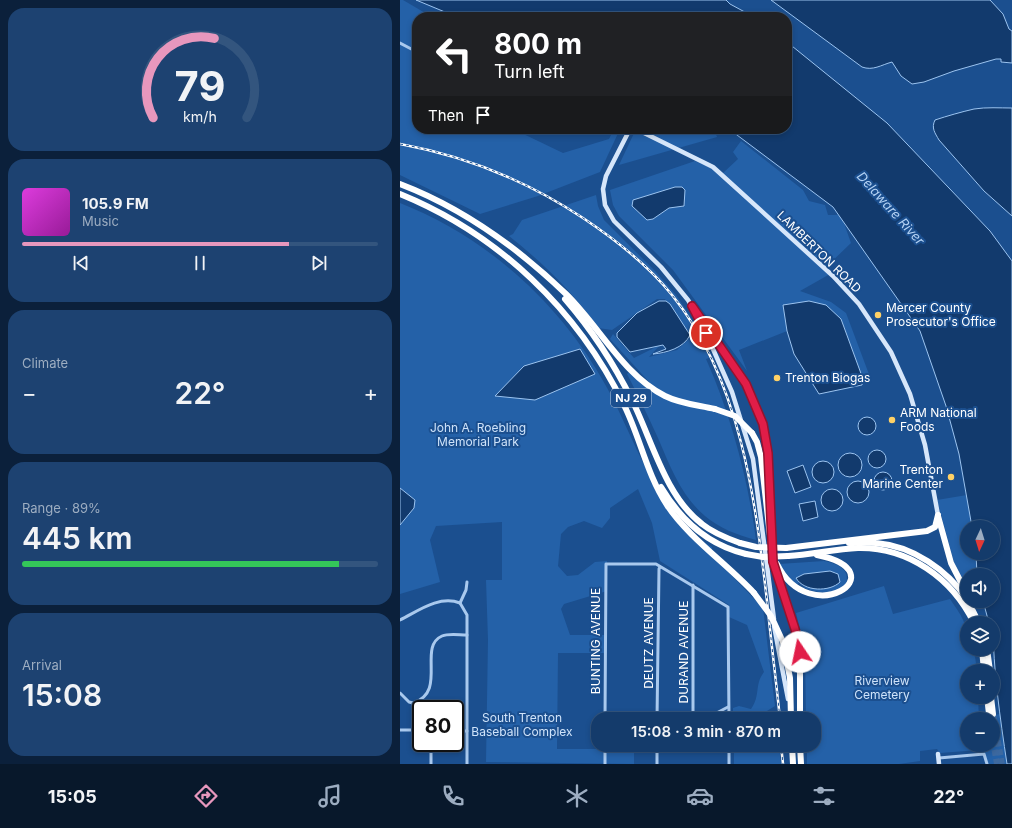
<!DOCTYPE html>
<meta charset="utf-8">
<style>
:root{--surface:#143b6b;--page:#1d4271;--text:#f1f3f6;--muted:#9dadc1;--line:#33557e;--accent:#e797bd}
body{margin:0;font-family:Inter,sans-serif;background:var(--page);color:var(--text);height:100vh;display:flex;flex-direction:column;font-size:15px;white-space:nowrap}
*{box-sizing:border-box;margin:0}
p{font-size:13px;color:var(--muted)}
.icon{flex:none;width:22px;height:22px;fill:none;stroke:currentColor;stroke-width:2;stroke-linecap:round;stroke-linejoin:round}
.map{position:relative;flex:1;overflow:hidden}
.sheet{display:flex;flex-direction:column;gap:8px;padding:8px;background:#0b203b;width:400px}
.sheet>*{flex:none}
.hud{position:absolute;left:12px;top:12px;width:380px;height:122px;border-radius:16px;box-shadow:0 2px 6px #0003,0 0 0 1px var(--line);background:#202124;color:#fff;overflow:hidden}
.needle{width:26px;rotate:184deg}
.controls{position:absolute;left:560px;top:520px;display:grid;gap:8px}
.controls a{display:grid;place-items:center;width:40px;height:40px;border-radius:50%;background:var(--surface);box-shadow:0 2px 6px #0003,0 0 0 1px var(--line);font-size:20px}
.speed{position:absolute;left:12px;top:700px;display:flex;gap:8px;font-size:20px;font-weight:700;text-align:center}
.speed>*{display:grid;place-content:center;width:52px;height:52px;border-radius:50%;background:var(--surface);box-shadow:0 2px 6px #0003,0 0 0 1px var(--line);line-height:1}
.speed .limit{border:2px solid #111;border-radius:6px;background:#fff;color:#111}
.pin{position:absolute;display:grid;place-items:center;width:34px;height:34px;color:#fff;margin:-17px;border:2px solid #fff;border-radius:50%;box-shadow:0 1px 4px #0007}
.me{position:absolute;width:44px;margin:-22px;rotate:349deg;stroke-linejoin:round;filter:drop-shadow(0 0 3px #0008)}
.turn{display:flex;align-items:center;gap:14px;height:84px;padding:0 16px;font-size:18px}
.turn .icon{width:52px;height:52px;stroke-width:2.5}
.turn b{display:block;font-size:28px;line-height:34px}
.then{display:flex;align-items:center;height:38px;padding:0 16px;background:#0003;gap:8px;font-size:15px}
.big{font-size:30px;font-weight:600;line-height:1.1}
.sheet .tile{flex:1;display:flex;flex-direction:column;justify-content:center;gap:6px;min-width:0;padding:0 14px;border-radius:16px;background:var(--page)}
.sheet .dial{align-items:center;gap:0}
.dial svg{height:104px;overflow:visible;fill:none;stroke:var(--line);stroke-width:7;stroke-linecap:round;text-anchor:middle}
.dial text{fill:var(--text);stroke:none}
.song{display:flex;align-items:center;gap:12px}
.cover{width:48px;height:48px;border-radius:6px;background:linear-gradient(135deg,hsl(300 70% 55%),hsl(300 70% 35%))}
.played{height:4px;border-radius:2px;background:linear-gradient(90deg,var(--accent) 75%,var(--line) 75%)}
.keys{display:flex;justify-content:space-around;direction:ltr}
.heat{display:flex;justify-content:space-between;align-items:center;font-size:22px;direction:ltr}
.charge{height:6px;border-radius:3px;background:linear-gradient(90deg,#34c759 89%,var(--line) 0)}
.trip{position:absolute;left:191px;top:712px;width:230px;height:40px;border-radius:16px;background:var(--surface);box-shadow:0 2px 6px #0003,0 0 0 1px var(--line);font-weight:600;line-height:40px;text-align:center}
.tabs{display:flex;height:64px;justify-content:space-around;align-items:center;background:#08182b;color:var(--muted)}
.tabs .icon{width:28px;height:28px}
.tabs .on{color:var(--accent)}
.tabs b{font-size:18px;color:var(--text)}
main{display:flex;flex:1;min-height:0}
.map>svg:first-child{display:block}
.green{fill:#2461a8}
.water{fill:#123a6d;stroke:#9cc4f0}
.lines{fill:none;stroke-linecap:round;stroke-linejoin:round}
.highway-tunnel{stroke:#3d69a0;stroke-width:6;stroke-dasharray:6 3;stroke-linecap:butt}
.street{stroke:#a9c9ee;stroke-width:3}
.secondary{stroke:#d6e6fa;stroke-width:4.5}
.highway{stroke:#fff;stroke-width:6}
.rail-casing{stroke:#fff;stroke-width:2.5}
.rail{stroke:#1b4f8f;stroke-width:1;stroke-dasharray:3;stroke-linecap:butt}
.highway-bridge{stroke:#fff;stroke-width:6}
.route-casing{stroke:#92132f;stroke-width:10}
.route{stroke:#e11d48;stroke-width:7}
.poi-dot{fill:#ffd166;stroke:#1b4f8f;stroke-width:1.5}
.labels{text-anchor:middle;stroke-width:4;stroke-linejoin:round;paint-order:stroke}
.shield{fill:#1b4f8f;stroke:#bbcadd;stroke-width:1}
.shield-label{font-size:11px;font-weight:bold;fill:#fff}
.street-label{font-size:12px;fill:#fff;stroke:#1b4f8f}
.poi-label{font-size:12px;fill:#fff;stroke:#1b4f8f;text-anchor:start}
.park-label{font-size:12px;fill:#cfe3fa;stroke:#1b4f8f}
.water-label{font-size:13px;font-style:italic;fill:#b5d3f5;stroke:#1b4f8f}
</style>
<main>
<section class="sheet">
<div class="tile dial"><svg viewBox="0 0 100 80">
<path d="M14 69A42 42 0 1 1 86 69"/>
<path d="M14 69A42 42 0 0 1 61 8" stroke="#e797bd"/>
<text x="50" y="56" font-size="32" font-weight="700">79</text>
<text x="50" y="72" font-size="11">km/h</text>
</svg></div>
<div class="tile">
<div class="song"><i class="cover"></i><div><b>105.9 FM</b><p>Music</p></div></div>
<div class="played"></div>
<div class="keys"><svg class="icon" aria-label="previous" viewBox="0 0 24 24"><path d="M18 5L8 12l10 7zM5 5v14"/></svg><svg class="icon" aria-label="pause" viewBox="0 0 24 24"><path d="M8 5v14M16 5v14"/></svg><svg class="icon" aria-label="next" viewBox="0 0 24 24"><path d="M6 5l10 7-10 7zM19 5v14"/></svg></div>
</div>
<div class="tile"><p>Climate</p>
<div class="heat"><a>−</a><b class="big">22°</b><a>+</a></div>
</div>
<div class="tile"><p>Range · 89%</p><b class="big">445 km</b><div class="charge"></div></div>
<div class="tile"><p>Arrival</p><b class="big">15:08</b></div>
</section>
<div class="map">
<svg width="612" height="764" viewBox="0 0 612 764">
<rect width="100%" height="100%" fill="#1b4f8f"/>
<g class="green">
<path d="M0 0H3L32 17H17V129H113L163 153 209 139 214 129H220L200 172 138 196 80 214 0 175Z"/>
<path d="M236 129H314L317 137 219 165Z"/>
<path d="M341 141 403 190 409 201 425 205 428 215H441L451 243 424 269 430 274 400 291 431 302 446 313 470 377 463 379 441 319 384 305 387 331 339 350 347 371 273 270 219 216 213 205 210 190 295 161 323 173 338 159 333 152Z"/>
<path d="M196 195 198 206 204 220 255 271 276 295 290 316 309 358 306 359C331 415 348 479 356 540 337 535 319 528 305 516 281 496 270 466 258 438 248 416 238 395 227 374L229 372 261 395 210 339 213 334 234 358 260 345 249 357 277 350 291 337 265 299H257L212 330 198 328C174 293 142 262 109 236L113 234 122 220Z"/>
<path d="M0 203C87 237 161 304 206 386 236 440 256 514 312 547V555L363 608 375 706 354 719H333V708L339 706 351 709C361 695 354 685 364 672L347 625 329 617V605L260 561 252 523 238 489 210 508V518L202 528 184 521 168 527 161 534 158 566 167 576 178 575 195 562 207 561V591L164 604 161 609 170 635H207V653H158L157 749H205L206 745H234V764L86 762 88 640 86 580H102V522L36 526 30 540 40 582 0 594Z"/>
<path d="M567 495 572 527H567V553H576L577 575H567V587L554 562 537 500Z"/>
<path d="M424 561C439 564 452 570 445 587 430 596 418 593 401 587L427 588 436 572 413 573 396 578 399 583 396 585 379 564Z"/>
<path d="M484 586 493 614 550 599C565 621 567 623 567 649H574L577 671H567V697H578L579 719H567V745H579V750L540 753 537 749 520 751V761L499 764H407V745H414V719H406L405 650 396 613Z"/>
<path d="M600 714 607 764H587L581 745H593V719L580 718Z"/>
<path d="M334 745H379L381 764H334Z"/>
</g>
<g class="water">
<path d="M16 0H326L330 4 354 17H57Z"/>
<path d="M371 0H590L603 14 609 29 612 31V63L601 62V59H596L554 71 524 82 512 84 501 76 492 62C481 65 473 71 462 67Z"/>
<path d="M387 42 487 123 590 231 612 261V764H607C600 717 593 670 593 623H589L583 601H593V575H577L576 553H593V527H572L559 454 546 406 520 331 433 207 329 129H387Z"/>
<path d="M612 108V216L584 191 539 140C535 133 531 128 535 120 547 116 561 112 574 109 586 107 600 108 612 108Z"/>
<path d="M275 187H282L285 190 284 206 269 208 253 219 247 220 232 206 233 200Z"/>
<path d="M259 301H266L270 304 290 335C284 348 266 353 253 354L266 349 263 345 230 352 217 337V333L237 313Z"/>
<path d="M409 301 426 305 441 319 463 379 462 385 419 394 394 354 387 331 383 305Z"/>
<path d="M180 349 195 374 135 400 95 396 124 366Z"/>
<circle cx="467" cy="426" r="9"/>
<circle cx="477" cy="459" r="9"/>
<circle cx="450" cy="465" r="12"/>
<circle cx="423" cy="472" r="11"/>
<path d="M403 465 411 487 395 493 387 471Z"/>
<circle cx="483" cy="481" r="9"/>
<circle cx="458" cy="492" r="11"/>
<path d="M0 488 15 500 14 508 0 525Z"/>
<circle cx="432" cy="500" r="11"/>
<path d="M415 501 418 517 403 521 399 504Z"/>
<path d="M430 571 438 574 440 582C430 592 404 592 396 578L404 574Z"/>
</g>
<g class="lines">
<g class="highway-tunnel">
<path d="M593 714 602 764"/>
<path d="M593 741 597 764"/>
</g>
<g class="street">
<path d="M0 43 17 52"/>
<path d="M60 603 67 615V764"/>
<path d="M60 603 66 590 67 582"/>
<path d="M0 620C18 611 39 595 60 603"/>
<path d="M0 693 9 702 13 703"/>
<path d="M13 703C48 692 17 647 42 636 49 633 59 635 67 635"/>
<path d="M205 719 206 564H256L328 607 329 719"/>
<path d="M257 719 259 569 260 567"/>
<path d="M293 719V585"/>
<path d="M305 719 328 707"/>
<path d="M0 730H21"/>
<path d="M13 730V703"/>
<path d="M55 731H67"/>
<path d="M257 745V764"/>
<path d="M329 745V764"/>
<path d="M539 758 584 754 587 764"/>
<path d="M31 764V743"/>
<path d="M205 764V745"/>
</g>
<g class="secondary">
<path d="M230 129 206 176 203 189 205 205 214 221 261 267 288 300 301 322 332 392 353 459 374 619"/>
<path d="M236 129 313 167 433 276 459 304 491 352 510 394 525 445 538 515"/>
<path d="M300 315C317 340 337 364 351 391 371 432 370 479 371 523"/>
<path d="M374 626 388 699"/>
<path d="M538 754 539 764"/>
</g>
<g class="highway">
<path d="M0 184C63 208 118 248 166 294 199 326 223 375 265 396 281 404 298 405 315 409"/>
<path d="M0 194C98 234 178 310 224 405 240 437 247 475 267 505 287 536 328 565 354 593"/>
<path d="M165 299C192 330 214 364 232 400 252 440 265 496 302 524 313 533 326 538 340 543"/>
<path d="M352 433 357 442 361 457 373 562 395 629 400 652V719"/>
<path d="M261 487C280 519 308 545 346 554"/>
<path d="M538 516 551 563 566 592"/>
<path d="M449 543C458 543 467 542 476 543 513 546 547 570 567 599"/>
<path d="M386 548 527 531 535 527 538 515"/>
<path d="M388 556C411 555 434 549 458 548 508 547 552 578 574 623"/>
<path d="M377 564C410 631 500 572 417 555"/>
<path d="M568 601 579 623"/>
<path d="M383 642 390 678 391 719"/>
<path d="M582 649 584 671"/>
<path d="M587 649 590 671"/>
<path d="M587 697 589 714"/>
<path d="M591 697 593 714"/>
<path d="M392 745 393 764"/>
<path d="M400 745 401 764"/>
</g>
<defs>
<g id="rail">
<path d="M0 144C66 156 127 181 183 218 216 240 247 264 272 295 340 379 355 497 367 601 371 641 376 680 380 719"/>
<path d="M381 745 383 764"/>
</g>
</defs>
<use href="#rail" class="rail-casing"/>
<use href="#rail" class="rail"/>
<g class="highway-bridge">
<path d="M315 409 335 416 352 433"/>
<path d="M340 543 356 547 386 548"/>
<path d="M346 554 363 557 388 556"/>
<path d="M354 593 371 616 383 642"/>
</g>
</g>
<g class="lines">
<defs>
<path id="route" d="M306 333 292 306 346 384 363 424 368 453 373 562 395 629 400 652"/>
</defs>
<use href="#route" class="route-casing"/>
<use href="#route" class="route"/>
</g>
<g class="poi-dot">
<circle cx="478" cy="315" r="4"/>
<circle cx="377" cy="378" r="4"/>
<circle cx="492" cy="420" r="4"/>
<circle cx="551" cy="477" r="4"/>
</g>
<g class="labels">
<rect class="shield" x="211" y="389" width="40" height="18" rx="3"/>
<g class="shield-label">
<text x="231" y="402">NJ 29</text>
</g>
<g class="street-label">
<text transform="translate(419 252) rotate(44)" y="4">LAMBERTON ROAD</text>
<text transform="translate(196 641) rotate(-90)" y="4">BUNTING AVENUE</text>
<text transform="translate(249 643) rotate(-90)" y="4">DEUTZ AVENUE</text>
<text transform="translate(284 652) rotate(-90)" y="4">DURAND AVENUE</text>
</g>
<g class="poi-label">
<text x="486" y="312">Mercer County<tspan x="486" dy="14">Prosecutor's Office</tspan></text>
<text x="385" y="382">Trenton Biogas</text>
<text x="500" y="417">ARM National<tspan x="500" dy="14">Foods</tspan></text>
<text x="543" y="474" text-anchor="end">Trenton<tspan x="543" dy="14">Marine Center</tspan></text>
</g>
<g class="park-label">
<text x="78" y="432">John A. Roebling<tspan x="78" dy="14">Memorial Park</tspan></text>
<text x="482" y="685">Riverview<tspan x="482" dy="14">Cemetery</tspan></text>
<text x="122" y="722">South Trenton<tspan x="122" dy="14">Baseball Complex</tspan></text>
</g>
<g class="water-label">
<text transform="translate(491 208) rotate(48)" y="5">Delaware River</text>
</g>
</g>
</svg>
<div class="controls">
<a><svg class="needle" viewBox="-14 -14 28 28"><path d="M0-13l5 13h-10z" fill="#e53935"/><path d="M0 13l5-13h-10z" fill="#9dadc1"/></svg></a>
<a><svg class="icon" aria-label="sound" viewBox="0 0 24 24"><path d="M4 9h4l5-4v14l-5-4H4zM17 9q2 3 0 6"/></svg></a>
<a><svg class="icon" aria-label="layers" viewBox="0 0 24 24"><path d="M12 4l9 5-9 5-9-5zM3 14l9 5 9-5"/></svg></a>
<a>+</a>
<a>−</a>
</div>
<div class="speed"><div class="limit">80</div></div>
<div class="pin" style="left:306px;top:333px;background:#d93025"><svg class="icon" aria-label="arrive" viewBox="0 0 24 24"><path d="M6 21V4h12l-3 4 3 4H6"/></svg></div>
<svg class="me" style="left:400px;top:652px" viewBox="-20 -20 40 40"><circle r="19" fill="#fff"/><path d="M0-13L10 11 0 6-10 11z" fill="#e11d48"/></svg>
<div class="trip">15:08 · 3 min · 870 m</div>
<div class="hud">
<div class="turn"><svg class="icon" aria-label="left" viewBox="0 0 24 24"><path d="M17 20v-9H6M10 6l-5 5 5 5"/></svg><div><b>800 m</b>Turn left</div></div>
<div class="then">Then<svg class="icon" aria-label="arrive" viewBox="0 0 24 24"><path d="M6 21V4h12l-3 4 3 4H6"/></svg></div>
</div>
</div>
</main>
<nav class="tabs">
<b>15:05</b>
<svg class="icon on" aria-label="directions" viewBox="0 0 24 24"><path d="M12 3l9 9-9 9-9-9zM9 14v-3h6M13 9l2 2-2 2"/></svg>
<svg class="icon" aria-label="music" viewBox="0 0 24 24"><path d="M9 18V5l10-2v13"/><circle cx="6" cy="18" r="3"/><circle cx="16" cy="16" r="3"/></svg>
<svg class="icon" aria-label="phone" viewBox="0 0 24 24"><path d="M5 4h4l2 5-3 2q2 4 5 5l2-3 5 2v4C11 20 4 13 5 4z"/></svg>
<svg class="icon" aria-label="climate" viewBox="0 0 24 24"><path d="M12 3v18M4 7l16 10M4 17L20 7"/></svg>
<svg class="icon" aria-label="car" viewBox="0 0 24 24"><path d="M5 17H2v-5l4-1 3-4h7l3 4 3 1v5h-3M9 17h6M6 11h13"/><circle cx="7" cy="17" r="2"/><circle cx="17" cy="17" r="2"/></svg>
<svg class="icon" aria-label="filters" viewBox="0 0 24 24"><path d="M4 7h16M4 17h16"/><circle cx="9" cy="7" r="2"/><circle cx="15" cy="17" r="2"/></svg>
<b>22°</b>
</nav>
